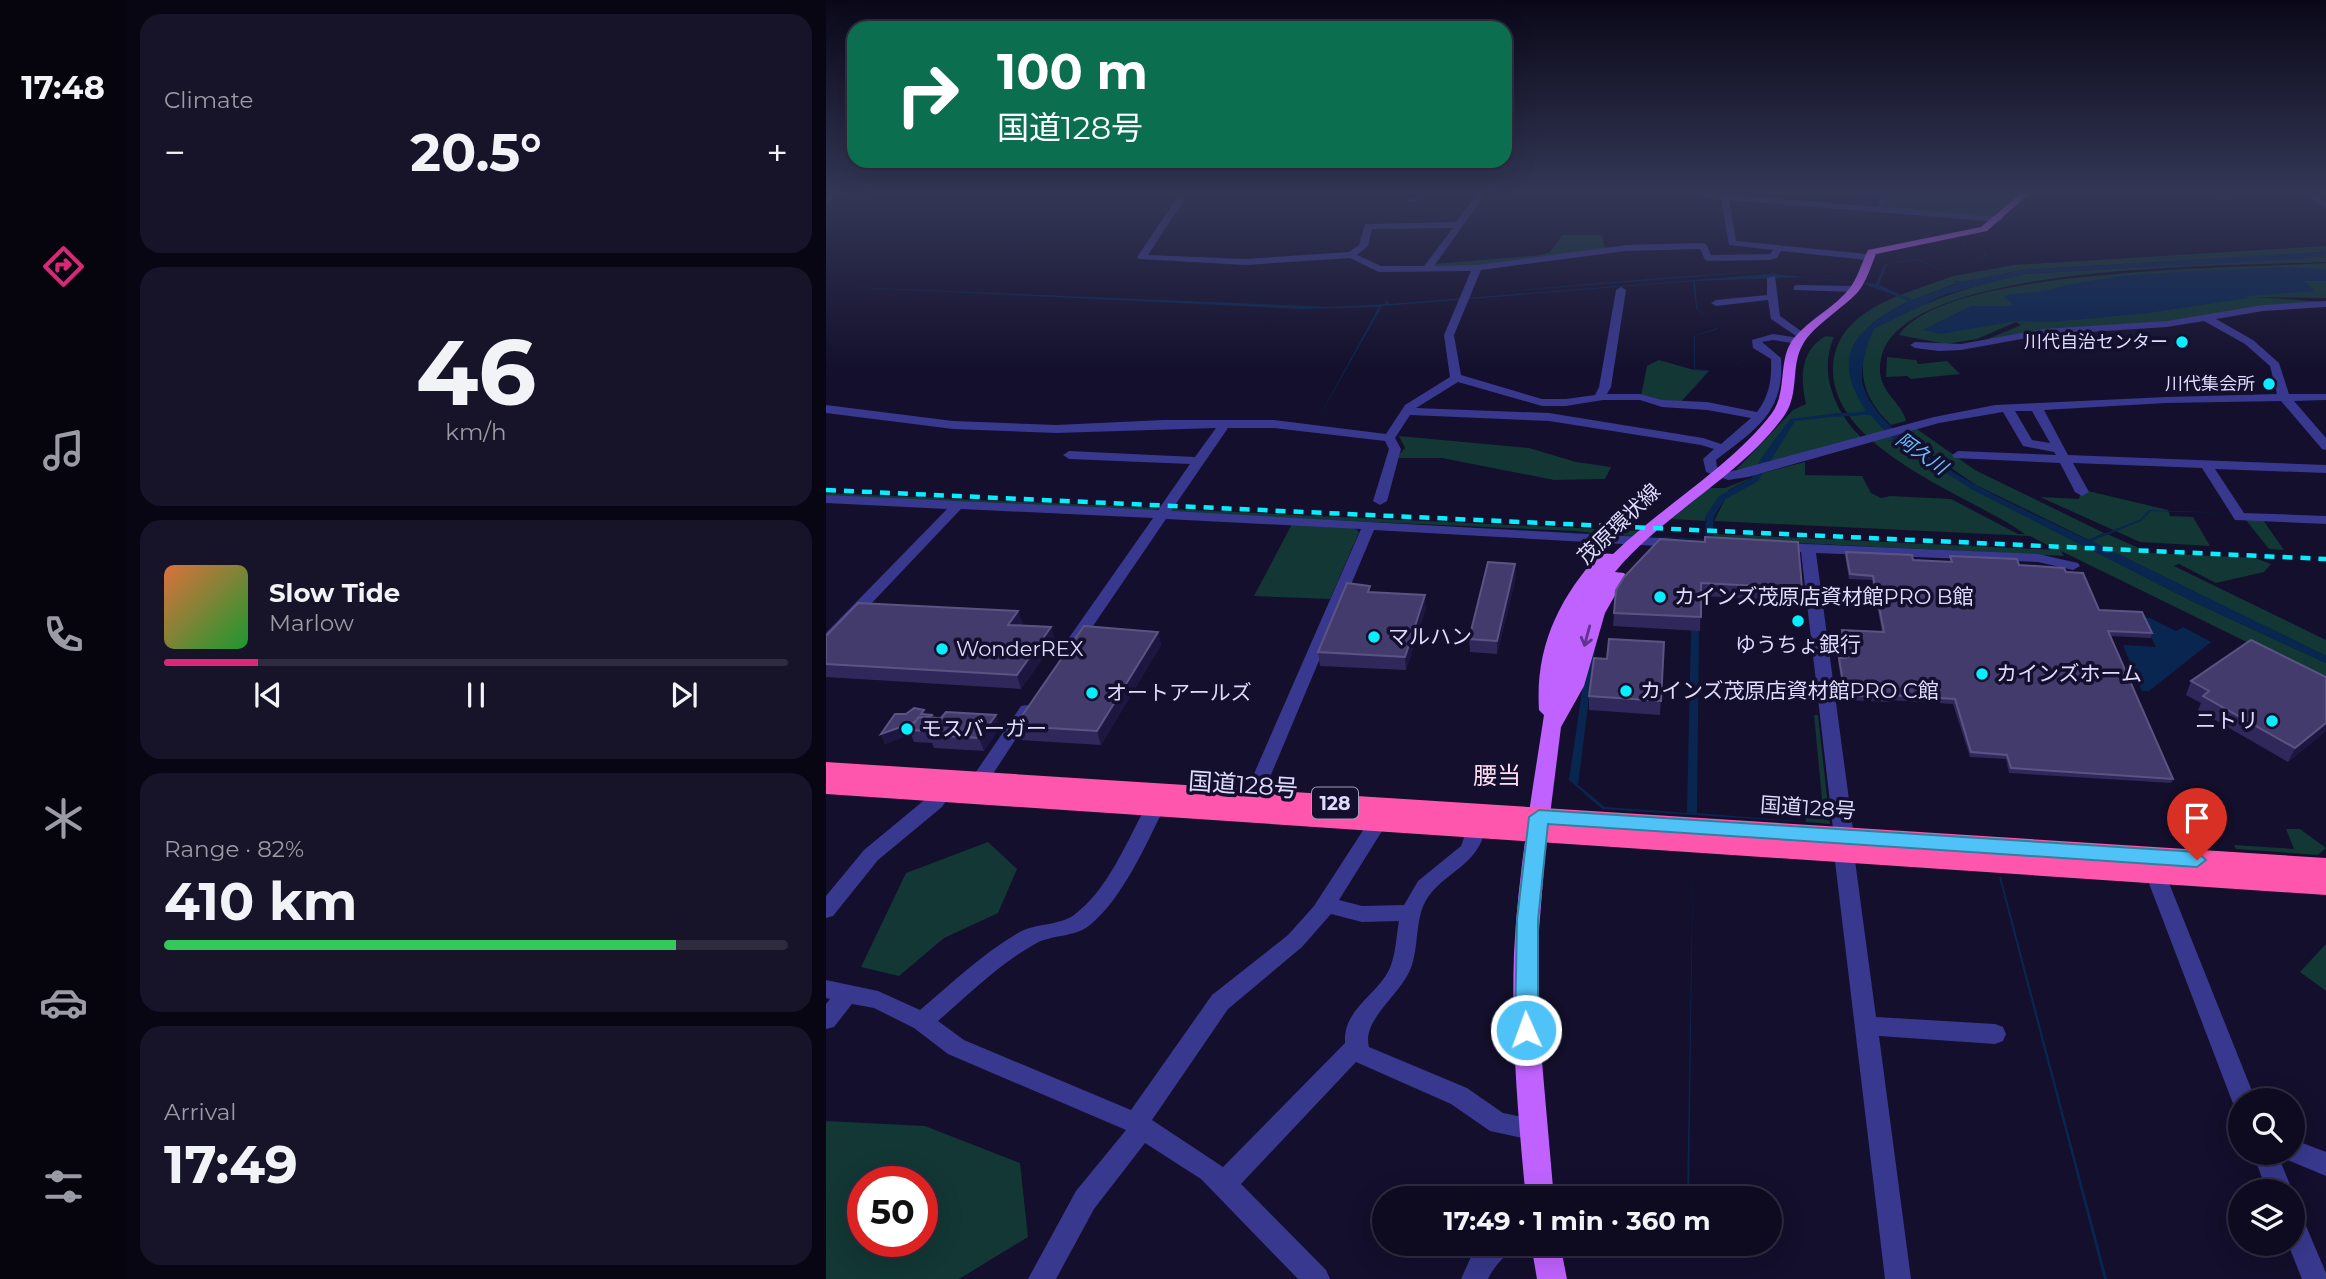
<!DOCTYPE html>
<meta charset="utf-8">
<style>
:root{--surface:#0e0b21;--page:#17142a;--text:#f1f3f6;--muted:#9b9ba5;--line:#2e2b3f;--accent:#db2777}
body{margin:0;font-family:Montserrat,"Noto Sans JP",sans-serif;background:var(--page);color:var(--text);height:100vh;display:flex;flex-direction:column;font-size:26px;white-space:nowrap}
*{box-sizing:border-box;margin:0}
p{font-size:23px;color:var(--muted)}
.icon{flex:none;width:38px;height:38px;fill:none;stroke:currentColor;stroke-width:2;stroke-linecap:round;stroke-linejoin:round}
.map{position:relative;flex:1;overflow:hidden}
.details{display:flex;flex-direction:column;gap:14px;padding:14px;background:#080612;width:700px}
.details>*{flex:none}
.top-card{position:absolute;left:21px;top:21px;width:665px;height:147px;border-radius:21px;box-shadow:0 7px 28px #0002,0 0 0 2px var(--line);background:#0b6e4f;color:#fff;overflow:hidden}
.buttons{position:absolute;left:1402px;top:1088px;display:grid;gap:14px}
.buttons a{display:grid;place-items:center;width:77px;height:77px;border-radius:50%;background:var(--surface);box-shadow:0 7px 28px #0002,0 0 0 2px var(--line);font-size:35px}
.speed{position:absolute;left:21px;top:1166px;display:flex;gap:14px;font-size:35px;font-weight:700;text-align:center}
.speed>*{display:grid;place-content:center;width:91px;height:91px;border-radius:50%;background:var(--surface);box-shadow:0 7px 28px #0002,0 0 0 2px var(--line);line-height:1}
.speed .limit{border:10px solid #d22;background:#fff;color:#111}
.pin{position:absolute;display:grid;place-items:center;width:60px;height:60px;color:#fff;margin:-72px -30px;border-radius:50% 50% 50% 0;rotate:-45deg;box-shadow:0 0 7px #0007}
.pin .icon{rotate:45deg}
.me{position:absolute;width:77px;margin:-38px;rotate:358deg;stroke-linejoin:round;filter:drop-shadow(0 0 5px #0008)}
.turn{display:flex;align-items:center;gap:24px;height:147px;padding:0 35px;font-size:32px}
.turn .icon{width:91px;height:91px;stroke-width:2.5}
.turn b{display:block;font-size:49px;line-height:60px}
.big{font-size:52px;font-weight:700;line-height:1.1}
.details .tile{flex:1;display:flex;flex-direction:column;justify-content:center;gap:10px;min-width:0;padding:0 24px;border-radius:21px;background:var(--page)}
.details .dial{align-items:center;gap:0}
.dial b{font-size:91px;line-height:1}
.song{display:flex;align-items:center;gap:21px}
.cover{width:84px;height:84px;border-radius:10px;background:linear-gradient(135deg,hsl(20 70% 55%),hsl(130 70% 35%))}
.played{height:7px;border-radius:4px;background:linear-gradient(90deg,var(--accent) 15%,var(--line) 15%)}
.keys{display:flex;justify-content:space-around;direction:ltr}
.heat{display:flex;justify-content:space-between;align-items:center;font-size:38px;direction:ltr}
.charge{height:10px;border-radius:5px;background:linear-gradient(90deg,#34c759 82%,var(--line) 0)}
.trip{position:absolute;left:546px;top:1186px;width:410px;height:70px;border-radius:35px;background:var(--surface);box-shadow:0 7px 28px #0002,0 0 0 2px var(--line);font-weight:700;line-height:70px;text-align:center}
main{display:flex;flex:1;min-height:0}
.dock{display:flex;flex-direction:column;width:126px;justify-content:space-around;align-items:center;background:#06040d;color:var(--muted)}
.dock .icon{width:49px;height:49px}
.dock .on{color:var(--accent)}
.dock b{font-size:32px;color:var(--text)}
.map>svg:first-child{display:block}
.green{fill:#123734;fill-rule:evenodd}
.water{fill:#092651}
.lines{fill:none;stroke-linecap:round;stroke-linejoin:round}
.stream{stroke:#092651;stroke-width:3.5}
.minor{fill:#38388e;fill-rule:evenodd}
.major{fill:#bf62ff;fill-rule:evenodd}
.highway{fill:#ff56ad;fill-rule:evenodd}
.rail{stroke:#07efff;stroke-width:4.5;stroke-dasharray:10 8;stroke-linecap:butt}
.wall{fill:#30285a}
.shaded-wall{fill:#1d1640}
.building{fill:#433b6c;stroke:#5b5483;stroke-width:2}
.oneway{stroke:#60348b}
.route{fill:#4fc3f7;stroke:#337fa1;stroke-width:2}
.poi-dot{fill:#07efff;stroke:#130f2c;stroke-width:2.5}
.labels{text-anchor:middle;stroke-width:7;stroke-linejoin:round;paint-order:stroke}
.far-poi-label{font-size:18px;fill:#dedbff;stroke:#130f2c;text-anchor:end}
.far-water-label{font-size:19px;font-style:italic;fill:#69bfff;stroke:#130f2c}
.shield{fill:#130f2c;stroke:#a19ec0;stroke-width:2}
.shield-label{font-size:19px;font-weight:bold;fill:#dedbff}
.street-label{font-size:21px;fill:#dedbff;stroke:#130f2c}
.poi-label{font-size:21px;fill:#dedbff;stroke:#130f2c;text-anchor:start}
.quarter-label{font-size:24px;fill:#ffddf4;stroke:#130f2c}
.near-street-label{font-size:24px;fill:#dedbff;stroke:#130f2c}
</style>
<main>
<nav class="dock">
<b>17:48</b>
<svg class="icon on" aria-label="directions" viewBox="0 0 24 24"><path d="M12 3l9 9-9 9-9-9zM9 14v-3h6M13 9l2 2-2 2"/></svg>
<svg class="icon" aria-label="music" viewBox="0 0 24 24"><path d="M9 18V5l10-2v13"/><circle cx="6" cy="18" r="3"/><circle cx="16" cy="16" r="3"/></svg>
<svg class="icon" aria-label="phone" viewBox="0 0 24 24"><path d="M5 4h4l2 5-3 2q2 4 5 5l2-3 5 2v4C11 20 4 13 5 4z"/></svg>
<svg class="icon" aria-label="climate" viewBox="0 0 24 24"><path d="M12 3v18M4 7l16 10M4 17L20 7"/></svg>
<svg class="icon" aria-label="car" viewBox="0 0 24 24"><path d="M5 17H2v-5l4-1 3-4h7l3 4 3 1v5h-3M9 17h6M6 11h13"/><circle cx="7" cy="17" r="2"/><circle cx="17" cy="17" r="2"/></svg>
<svg class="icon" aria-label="filters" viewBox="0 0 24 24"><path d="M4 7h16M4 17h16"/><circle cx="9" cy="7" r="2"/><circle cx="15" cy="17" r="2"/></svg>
</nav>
<section class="details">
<div class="tile"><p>Climate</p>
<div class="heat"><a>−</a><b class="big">20.5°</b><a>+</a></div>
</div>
<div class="tile dial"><b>46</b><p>km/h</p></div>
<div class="tile">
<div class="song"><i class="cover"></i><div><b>Slow Tide</b><p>Marlow</p></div></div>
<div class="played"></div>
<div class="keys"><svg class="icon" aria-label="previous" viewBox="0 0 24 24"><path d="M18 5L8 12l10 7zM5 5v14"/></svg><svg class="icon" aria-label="pause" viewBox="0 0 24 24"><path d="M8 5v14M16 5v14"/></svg><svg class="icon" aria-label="next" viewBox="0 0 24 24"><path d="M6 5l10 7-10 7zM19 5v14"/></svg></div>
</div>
<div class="tile"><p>Range · 82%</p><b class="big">410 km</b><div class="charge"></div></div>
<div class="tile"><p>Arrival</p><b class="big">17:49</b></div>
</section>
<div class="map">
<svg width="1500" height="1279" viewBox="0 0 1500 1279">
<rect width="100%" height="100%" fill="#130f2c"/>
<g class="green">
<path d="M1063 192H1196L1165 217 1050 209Z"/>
<path d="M736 235H776L779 249 650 267 607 269V264L716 255 724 252Z"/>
<path d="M1500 246V252L1492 249 1495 252 1468 254 1197 270 1131 283 1087 300 1074 295 1127 276 1188 265Z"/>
<path d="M1500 256V262C1417 266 1082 261 1056 355 1046 390 1075 399 1080 421L1065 425C1035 397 1028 366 1048 328 1097 302 1144 286 1198 274Z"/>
<path d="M1500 263V298L1430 297 1500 302 1435 306 1339 322 1157 341 1195 325 1190 322 1151 339 1120 344 1073 335C1119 266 1417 269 1500 263Z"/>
<path d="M1071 296 1084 301C1005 337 1007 385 1069 439L1062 441 1070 440 1148 490 1368 602 1500 663V681L1235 551 1238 556 886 539 887 534 1231 550 1204 536 888 521 899 499 928 483 936 473 979 462V475L1036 476 1045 493 1055 498 1064 496 1125 499 1192 534H1199C1144 495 1003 449 1007 366 1009 329 1039 310 1071 296Z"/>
<path d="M1000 336 1008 337C992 372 1009 412 1035 437L929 468 911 469 967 410 980 404C974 379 974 350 1000 336Z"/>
<path d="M1061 357 1090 360 1092 364 1121 361 1134 374 1085 379 1081 376 1060 377Z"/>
<path d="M833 360 868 370 883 371 853 404 815 396 821 366Z"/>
<path d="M1091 429 1149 470 1278 533 1263 540 1150 485 1075 434Z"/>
<path d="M573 436 703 448 750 462 785 467 779 479 728 480 616 458H570L579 448Z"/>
<path d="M927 477 903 490 880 515 879 521 845 519 881 488H899Z"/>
<path d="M1262 491 1342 510 1344 516 1367 517 1384 546 1314 542 1214 497 1253 499 1255 492Z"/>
<path d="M0 493 332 508 329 511 0 496Z"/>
<path d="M345 509 814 531 805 538 750 531 344 513Z"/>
<path d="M1420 520H1437L1458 550 1443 549Z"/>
<path d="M466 524 529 528 533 532 504 599 428 596Z"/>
<path d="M1279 533 1324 553 1429 558 1445 564 1438 572 1390 583 1353 564 1348 566 1500 640V656L1265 541Z"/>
<path d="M988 715H992L1004 824 980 822V811L997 809Z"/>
<path d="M1460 829H1474L1500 848 1492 855 1410 849 1408 845 1468 849Z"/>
<path d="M162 842 191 869 172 913 118 938 73 976 35 967 80 873Z"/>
<path d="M1500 944V991L1474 972Z"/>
<path d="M0 1121 99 1126 194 1163 202 1237 133 1279H0ZM96 1181V1241H37V1181Z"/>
</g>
<g class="water">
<path d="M1134 239 1141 249 1160 252 1159 257 1144 264 1116 270 1090 260 1061 264 1053 285 1087 300 1130 284 1129 280 1136 282 1197 270 1494 252 1493 249 1500 252V256L1476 259 1198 274 1120 294 1049 328C1041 342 1033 370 1037 385 1056 451 1204 511 1262 540L1313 520 1323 510 1404 513 1325 511 1315 521 1266 541 1500 656V663L1368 602 1147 490 1070 441H1061L1068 439 1044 415H1030L1028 413 1040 411C1002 352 1032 328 1083 301L1039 284 979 277 869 281 871 308 892 329 869 336V369L883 370 888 364H908L936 354 909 364H888L856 402 883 371 868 370V336L891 328 870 308 867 281 556 306 488 426 553 307 477 309 0 286 506 307 560 304 559 301 576 271 560 300 563 304 946 274 945 271 917 273 645 294C745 286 845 276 945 271L948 274 1050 284 1059 264 1090 259 1117 270 1143 264 1158 257 1159 252 1140 249Z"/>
<path d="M1452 267 1500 269V281H1478L1489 291 1421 296 1422 298 1323 313 1227 322 1190 321 1115 334 1097 330 1145 306H1188L1178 296C1192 292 1207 294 1221 290 1295 270 1376 272 1452 267Z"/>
<path d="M1013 413 1015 416 969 421 932 481 898 500 888 517 886 539 1035 546 867 550 878 540 347 513 879 539 880 515 893 496 926 478C932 458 952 437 964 419Z"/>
<path d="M1316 618H1324L1350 631 1357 627 1385 642 1323 691H1316L1297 645 1330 647Z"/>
<path d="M865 630H873L871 813 995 823 776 809 743 780 762 650H769L752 785 779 807 861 813Z"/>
<path d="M867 857 863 1199H861Z"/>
<path d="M1173 877H1175L1281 1279H1278Z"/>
</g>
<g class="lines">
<path class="stream" d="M1010 415 1033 414"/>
<g class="minor">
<path d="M10 192H20L0 203V198Z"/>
<path d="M355 192H391L360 197 322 255 419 259 523 252 533 245 539 224 630 222 653 192H661L608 266 651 265 800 245 877 243 880 244 885 255 944 254 947 250 903 245 895 199 841 194 837 192H869L1176 217 1177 219 1173 222 903 200 910 241 1041 254 1046 257 1041 260 955 251 951 258 943 260 882 261 879 260 874 249 800 251 655 270 628 335 635 375 716 399H740L769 395 773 387 790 290 795 287 800 290 785 387 781 394H814L836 400 881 402 931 412C943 396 946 380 945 359L927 348 926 340 947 334 973 338 945 319 942 300 890 306 885 303 890 300 941 295V278L949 276 954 316 982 336 972 344 947 340 936 342 955 358C959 414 928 430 890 460L891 467 903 472 1108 417 1169 405 1340 397 1451 394 1444 366 1419 344 1378 321 1341 327 1217 335 1135 350 1113 351 1089 348 1084 345 1089 342 1135 344 1217 329 1341 321 1437 305 1500 301V307L1437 311 1390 319 1427 340 1453 363 1463 394H1500V400L1468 401 1500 438V450L1496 449 1455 401 1340 403 1218 410 1242 455 1500 465V473L1389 469 1418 513 1500 516V524L1409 520 1376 468 1247 463 1263 492 1256 496 1249 492 1234 463 1128 458 1126 455 1132 451 1230 455 1228 452 1197 446 1177 412 1113 423 922 477 902 480 880 472 877 459 888 449 875 445 723 421 584 415 569 438 575 449 561 501 554 505 547 501 563 449 559 441 448 428H402L345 511 850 539 857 543 850 547 548 530 431 808 429 813H415L413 808 535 529 340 519 254 645 248 647 240 642 327 518 135 509 6 645 0 647V633L121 509 0 503V495L332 510 364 464 243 459 237 455 243 451 369 457 390 428 230 433 127 429 0 413V405L127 421 230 425 337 420H448L560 434 579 405 624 377 618 335 645 271 553 272 524 258 419 265 313 259 311 257ZM627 228 598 266H555L531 255 542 246 546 229ZM632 382 716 406H740L777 400H814L836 407 881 410 925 418 895 444 877 438 723 413 590 408ZM1189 411H1206L1224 443 1206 440Z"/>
<path d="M606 192H619L584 202 580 200Z"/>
<path d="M1059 192H1067L1058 204H1052Z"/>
<path d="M1384 192H1394L1405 198 1398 200Z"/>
<path d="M1474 192H1483L1500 202V208Z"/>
<path d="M971 285 1029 286 1034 289 1029 292 968 290V286Z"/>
<path d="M953 543 1212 554 1252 563 1254 566 1247 570 1212 562 990 553 1028 837 1025 842 1018 844 1011 842 1008 837 975 552 948 550 946 547 948 544Z"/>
<path d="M201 705 209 710 153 795H141L138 790 141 785 195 706Z"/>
<path d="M122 779 128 781 131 785 116 807 52 860 7 916 0 918V896L38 850 102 797 116 781Z"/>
<path d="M329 801 336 803 338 808C320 845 296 899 264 925 248 938 226 934 209 944 173 964 143 994 112 1021L138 1040 305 1110 386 995 462 935 488 906 545 818 552 816 559 818 561 823 513 900 536 906 578 905 592 881 635 846 643 824 650 822 657 824 659 829C653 864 621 871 602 897 589 916 593 943 586 965 577 994 535 1019 543 1047L641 1088 677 1113 715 1121 718 1129 715 1137 706 1140 664 1131 625 1104 530 1062 415 1184 500 1270 504 1279H472L375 1179 319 1143 268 1209 230 1279H202L250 1191 300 1130 122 1054 88 1028 48 1008 26 1004 8 1027 0 1029V1004L4 999 0 998V980L52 991 94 1010C126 983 156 954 192 933 209 923 232 926 248 915 283 889 301 840 322 803ZM505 914 536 922 573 921C570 937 570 955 563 970 550 996 517 1009 519 1043L397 1167 326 1120 402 1009 476 947Z"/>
<path d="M1018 846 1025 848 1028 853 1050 1017 1169 1024 1177 1027 1180 1034 1177 1041 1169 1044 1053 1036 1085 1279H1059L1008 853 1011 848Z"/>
<path d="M1329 866 1336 868 1339 873 1430 1101H1414V1110L1410 1109 1406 1101 1319 873 1322 868Z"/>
<path d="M1466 1139 1500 1152V1176L1457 1158 1455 1153H1466Z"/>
<path d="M1427 1153H1451L1467 1192H1441Z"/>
<path d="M1466 1211 1475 1214 1500 1273V1279H1476L1462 1244H1466Z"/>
<path d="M653 1244H686C680 1258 668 1265 662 1279H635L649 1248Z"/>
</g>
<g class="major">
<path d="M1196 192H1205L1161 231 1050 254C1045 266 1040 283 1031 293 1017 308 987 326 977 344 964 366 974 394 958 416 913 478 838 513 789 572L798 573 800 576 779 613 758 686 735 727 719 855 713 930 712 1016 728 1199H700C692 1117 685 1035 688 953 692 873 706 794 718 715L713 710C709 647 733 598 774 553L787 554C835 507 906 466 946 413 962 391 951 359 968 338 984 319 1009 307 1024 288 1032 277 1036 262 1042 250L1155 227Z"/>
<path d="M705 1244H734L741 1279H711Z"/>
</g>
<path class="highway" d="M0 762 1500 858V895L0 794Z"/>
<path class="rail" d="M0 490 1500 559"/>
</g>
<g class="wall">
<path d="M1020 552 1087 560 1124 562V556L1240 572 1273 610 1326 633 1325 638 1284 636 1347 779 1345 783 1183 773 1180 759 1144 757 1127 704 1064 700 1063 702 1019 700 1012 662 1013 658H1018L1015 634 1016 630 1056 632 1046 580 1023 579 1019 556Z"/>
<path d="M690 577 671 654 644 652 643 639Z"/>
<path d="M798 577 976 588 975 601 875 596 874 631 787 626 788 613Z"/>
<path d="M545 593 600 608 580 670 494 666 492 652Z"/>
<path d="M192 611 197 625 196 626 225 627 229 641 195 689 0 677V636Z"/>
<path d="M332 632 335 645 275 745 194 740 189 726Z"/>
<path d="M838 642 834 715 763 710V696L781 659Z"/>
<path d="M1365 681 1500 731 1462 762 1372 710 1375 703 1360 695Z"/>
<path d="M100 714 108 718H115L170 715 174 727 158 751 108 748 106 743 88 742 85 734 59 744 55 734Z"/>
</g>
<g class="shaded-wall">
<path d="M689 564 690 577 671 654V641Z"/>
<path d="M599 595 600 608 580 670 579 657Z"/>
<path d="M192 611 197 625 186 638 182 625Z"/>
<path d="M225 627 229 641 195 689 191 675Z"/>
<path d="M332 632 335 645 275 745 271 731Z"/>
<path d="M98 710 101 717 107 715 111 724 83 730 85 734 59 744 55 734 95 714Z"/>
<path d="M170 715 174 727 158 751 153 738Z"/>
<path d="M1500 723V731L1462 762 1469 748Z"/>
</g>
<g class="building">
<path d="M879 537 972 542 976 588 875 583V617L788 613 790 590 798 577 834 539 879 542Z"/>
<path d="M1020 552 1086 555 1087 560 1126 562 1124 556 1191 559 1193 565 1238 568 1240 572 1257 573 1273 610 1316 612 1326 633 1282 631 1347 779 1185 768 1181 755 1145 752 1129 699 1064 695V698L1019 695 1013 658H1020L1016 630 1058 632 1047 576 1024 574Z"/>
<path d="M662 562 689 564 671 641 643 639Z"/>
<path d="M521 583 544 586 542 592 599 595 579 657 492 652Z"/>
<path d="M32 603 192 611 182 625 225 627 191 675 0 664V636Z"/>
<path d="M258 626 332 632 271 731 189 726Z"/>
<path d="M783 639 838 642 835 701 763 696 768 658 781 659Z"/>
<path d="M1425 640 1500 677V723L1469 748 1377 696 1383 691 1365 681Z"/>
<path d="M88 708 98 710 95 714 107 715 101 717H93L89 722 55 734 69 714H80Z"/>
<path d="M120 712 170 715 153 738 102 735 105 731 83 730 93 717 115 718Z"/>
</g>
<defs><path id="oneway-shaft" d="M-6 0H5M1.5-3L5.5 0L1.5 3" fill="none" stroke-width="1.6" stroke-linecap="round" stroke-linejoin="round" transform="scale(1.75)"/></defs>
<use class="oneway" href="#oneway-shaft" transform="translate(761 636) rotate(105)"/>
<linearGradient id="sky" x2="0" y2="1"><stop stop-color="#0a0818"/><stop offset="0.52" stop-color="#333756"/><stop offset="1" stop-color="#333756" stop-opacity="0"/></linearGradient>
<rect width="1500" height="371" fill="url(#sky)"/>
<path class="route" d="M713 810 1371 852 1380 860 1371 867 722 824 712 920V1030L708 1037 700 1040 692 1037 689 1030 691 920 703 817Z"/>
<g class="poi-dot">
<circle cx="1356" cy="342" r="7"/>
<circle cx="1443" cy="384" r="7"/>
<circle cx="834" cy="597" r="7"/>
<circle cx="972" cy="621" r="7"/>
<circle cx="548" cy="637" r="7"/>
<circle cx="116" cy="649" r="7"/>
<circle cx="1156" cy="674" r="7"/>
<circle cx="800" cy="691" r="7"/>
<circle cx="266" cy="693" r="7"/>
<circle cx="1446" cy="721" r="7"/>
<circle cx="81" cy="729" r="7"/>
</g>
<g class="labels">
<g class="far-poi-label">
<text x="1342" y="348">川代自治センター</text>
<text x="1429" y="390">川代集会所</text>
</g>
<g class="far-water-label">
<text transform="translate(1096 453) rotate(35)" y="7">阿久川</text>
</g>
<rect class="shield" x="486" y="787.5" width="46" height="31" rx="5"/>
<g class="shield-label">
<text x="509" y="810">128</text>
</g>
<g class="street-label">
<text transform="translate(793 524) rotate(-44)" y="7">茂原環状線</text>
<text transform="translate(982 808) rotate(4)" y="7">国道128号</text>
</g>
<g class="poi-label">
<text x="848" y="604">カインズ茂原店資材館PRO B館</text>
<text x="562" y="644">マルハン</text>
<text x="972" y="652" text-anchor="middle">ゆうちょ銀行</text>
<text x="130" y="656">WonderREX</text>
<text x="1170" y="681">カインズホーム</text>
<text x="814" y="698">カインズ茂原店資材館PRO C館</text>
<text x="280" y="700">オートアールズ</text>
<text x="1432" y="728" text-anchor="end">ニトリ</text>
<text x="95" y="736">モスバーガー</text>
</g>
<g class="quarter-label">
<text x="671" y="784">腰当</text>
</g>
<g class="near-street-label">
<text transform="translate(417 785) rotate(4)" y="8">国道128号</text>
</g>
</g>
</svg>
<div class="buttons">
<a><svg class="icon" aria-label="search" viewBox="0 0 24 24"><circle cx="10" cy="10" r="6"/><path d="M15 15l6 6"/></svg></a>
<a><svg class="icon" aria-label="layers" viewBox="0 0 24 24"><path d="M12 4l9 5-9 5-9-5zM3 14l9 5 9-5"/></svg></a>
</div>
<div class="speed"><div class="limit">50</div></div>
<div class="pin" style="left:1371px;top:860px;background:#d93025"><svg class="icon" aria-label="arrive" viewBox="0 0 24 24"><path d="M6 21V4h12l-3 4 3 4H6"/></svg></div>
<svg class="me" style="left:700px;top:1030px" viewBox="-20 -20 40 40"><circle r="17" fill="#4fc3f7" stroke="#fff" stroke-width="3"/><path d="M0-11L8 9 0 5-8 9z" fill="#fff"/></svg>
<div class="trip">17:49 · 1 min · 360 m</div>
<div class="top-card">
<div class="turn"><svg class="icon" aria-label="right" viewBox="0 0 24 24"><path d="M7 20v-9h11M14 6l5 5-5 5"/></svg><div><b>100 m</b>国道128号</div></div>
</div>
</div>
</main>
